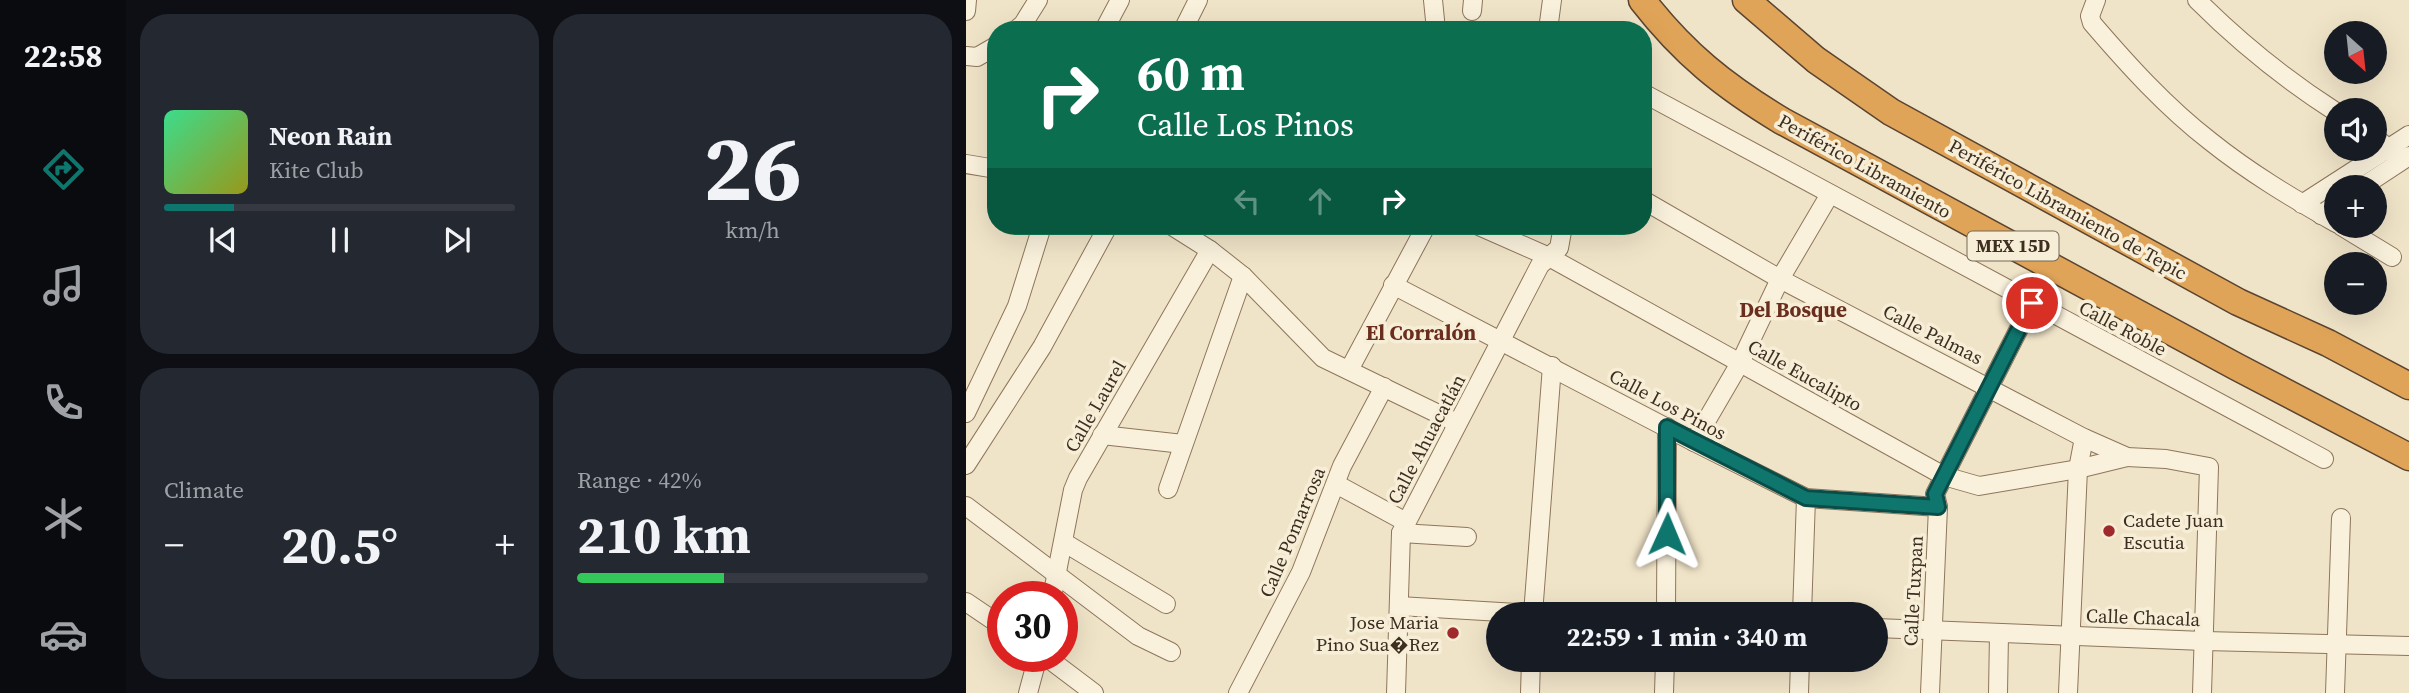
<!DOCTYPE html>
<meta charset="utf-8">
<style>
:root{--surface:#171b24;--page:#242831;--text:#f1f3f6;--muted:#9ea1a6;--line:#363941;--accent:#0f766e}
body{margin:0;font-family:"Source Serif 4",serif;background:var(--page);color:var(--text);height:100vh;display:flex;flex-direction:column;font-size:26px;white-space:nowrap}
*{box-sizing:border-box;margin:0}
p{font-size:23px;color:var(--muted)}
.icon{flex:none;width:38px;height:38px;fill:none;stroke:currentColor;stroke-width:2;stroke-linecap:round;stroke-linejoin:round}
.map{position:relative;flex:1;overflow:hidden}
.sheet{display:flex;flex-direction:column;gap:14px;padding:14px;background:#0d0f14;width:840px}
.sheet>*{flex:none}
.guide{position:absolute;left:21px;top:21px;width:665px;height:214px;border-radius:28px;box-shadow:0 7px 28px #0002;background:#0b6e4f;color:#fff;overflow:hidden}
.needle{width:46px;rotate:153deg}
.tools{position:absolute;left:1358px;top:21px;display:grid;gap:14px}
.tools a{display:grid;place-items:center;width:63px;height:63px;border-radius:50%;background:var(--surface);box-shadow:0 7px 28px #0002;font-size:35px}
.speed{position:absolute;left:21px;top:581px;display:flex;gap:14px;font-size:35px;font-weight:700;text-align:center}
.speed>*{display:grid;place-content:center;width:91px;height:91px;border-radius:50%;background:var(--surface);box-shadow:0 7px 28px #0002;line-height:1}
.speed .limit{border:10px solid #d22;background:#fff;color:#111}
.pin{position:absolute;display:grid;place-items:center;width:60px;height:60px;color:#fff;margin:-30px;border:4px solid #fff;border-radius:50%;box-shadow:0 2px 7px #0007}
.me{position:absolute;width:77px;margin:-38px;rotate:1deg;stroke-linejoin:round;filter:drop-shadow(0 0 5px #0008)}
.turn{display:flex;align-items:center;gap:24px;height:147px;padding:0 35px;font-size:32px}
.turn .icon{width:91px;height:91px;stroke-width:2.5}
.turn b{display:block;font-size:49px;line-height:60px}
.lanes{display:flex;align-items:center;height:66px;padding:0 35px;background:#0003;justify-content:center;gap:35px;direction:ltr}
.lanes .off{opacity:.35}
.big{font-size:52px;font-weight:700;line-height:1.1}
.sheet .widget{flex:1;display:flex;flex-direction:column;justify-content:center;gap:10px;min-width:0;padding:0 24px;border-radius:28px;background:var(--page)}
.sheet .dial{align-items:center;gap:0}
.dial b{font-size:91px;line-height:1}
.song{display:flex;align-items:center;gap:21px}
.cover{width:84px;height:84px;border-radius:10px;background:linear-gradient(135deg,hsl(150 70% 55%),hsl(60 70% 35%))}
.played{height:7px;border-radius:4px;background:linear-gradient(90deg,var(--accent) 20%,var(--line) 20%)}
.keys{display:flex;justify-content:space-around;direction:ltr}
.heat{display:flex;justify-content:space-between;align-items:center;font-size:38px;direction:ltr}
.charge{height:10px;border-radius:5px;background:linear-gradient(90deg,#34c759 42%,var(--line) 0)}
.sheet .tiles{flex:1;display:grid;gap:14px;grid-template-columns:repeat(2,1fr)}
.trip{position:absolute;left:520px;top:602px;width:402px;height:70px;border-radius:35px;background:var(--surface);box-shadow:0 7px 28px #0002;font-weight:700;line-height:70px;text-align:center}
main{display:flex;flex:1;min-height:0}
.dock{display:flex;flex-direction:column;width:126px;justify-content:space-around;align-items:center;background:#090b0e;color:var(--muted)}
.dock .icon{width:49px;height:49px}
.dock .selected{color:var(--accent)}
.dock b{font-size:32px;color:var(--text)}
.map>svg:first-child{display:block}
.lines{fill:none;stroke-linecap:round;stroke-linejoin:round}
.minor-casing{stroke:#8d765c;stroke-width:20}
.highway-casing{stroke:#5b4430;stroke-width:29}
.minor{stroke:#faf1dc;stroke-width:18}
.highway{stroke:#e0a458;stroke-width:26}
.route-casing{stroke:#0a4d48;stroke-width:18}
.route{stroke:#0f766e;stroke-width:12}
.poi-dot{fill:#9e2a2b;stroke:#f7eed8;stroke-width:2.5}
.labels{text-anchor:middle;stroke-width:7;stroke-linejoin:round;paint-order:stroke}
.shield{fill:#f7eed8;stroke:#756857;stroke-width:2}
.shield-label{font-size:18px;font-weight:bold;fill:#3d2e20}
.street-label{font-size:19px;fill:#3d2e20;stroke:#f7eed8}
.poi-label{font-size:19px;fill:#3d2e20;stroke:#f7eed8;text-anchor:start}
.neighbourhood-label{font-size:21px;font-weight:bold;fill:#6b2e1e;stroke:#f7eed8}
</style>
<main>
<nav class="dock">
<b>22:58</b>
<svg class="icon selected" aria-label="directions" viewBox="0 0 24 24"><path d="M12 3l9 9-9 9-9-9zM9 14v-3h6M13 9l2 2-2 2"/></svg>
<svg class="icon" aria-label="music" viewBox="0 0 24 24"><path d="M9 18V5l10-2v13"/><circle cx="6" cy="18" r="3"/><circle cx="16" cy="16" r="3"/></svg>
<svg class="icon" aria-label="phone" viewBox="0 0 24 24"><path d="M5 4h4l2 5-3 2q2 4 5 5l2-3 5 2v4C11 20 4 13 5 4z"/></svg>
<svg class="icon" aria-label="climate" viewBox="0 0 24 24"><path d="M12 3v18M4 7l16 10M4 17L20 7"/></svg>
<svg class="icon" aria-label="car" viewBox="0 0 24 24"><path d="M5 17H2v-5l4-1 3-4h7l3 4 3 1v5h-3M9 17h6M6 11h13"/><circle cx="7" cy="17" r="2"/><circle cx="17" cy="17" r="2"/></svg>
</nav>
<section class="sheet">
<div class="tiles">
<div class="widget">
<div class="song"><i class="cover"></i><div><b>Neon Rain</b><p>Kite Club</p></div></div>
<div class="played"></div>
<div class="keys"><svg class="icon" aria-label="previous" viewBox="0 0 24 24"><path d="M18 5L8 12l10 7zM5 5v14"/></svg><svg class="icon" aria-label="pause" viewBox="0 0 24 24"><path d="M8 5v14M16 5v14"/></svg><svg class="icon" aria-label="next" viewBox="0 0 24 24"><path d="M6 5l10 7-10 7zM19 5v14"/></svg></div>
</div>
<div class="widget dial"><b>26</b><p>km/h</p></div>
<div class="widget"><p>Climate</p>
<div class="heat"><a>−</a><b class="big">20.5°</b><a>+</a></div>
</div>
<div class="widget"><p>Range · 42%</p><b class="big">210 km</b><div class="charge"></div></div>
</div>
</section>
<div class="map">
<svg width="1443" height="693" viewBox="0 0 1443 693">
<rect width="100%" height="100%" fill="#f0e4c8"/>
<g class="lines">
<defs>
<g id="minor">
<path d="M467 0 470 30"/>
<path d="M1130 0 1124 16 1126 23C1162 65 1200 107 1244 141 1284 173 1326 198 1370 223"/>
<path d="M1231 0C1275 44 1317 78 1370 112"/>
<path d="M0 11 1 0"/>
<path d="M506 11 507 0"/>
<path d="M50 30 57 24 72 0"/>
<path d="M138 30 154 0"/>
<path d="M217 30 232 0"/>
<path d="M582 30 586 0"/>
<path d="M0 56 11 57 30 46"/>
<path d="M677 93 1358 459"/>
<path d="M1409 137 1431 156"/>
<path d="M0 164 30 169"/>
<path d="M1396 187 1443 156"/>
<path d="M677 200 814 279 1118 438 1161 457 1200 459 1243 467 1236 693"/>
<path d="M1336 204 1443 135"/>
<path d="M1355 215 1370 204"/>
<path d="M206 226 244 250 277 276 357 358 491 423"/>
<path d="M513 226 583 257 978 476 1013 486 1112 469 1161 457"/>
<path d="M1375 226 1426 257"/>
<path d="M427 285 728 442 840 498 972 507"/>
<path d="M383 370 460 226"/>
<path d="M0 413 51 306 76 226"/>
<path d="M136 435 217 444"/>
<path d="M728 442 774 363 814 279 864 194"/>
<path d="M0 465 76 347 142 226"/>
<path d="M370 484 440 522"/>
<path d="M202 489 277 276"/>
<path d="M0 506 172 636 205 652"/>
<path d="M435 533 501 537"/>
<path d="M99 543 200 604"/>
<path d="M86 597 107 490 112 478 244 250"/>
<path d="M0 602 37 627"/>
<path d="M433 606 569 614"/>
<path d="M567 614 586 366"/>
<path d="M700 614 701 427"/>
<path d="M836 614 840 498"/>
<path d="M910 628 1238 641 1443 646"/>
<path d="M79 656 128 693"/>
<path d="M62 693 72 656"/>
<path d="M272 693 335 572 376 466 418 387"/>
<path d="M430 693 435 533 574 265 593 248 597 226"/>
<path d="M564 693 565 660"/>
<path d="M698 693 699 660"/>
<path d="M833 693 834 660"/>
<path d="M964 693 972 507 969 494 1066 303"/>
<path d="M1032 693 1033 634"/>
<path d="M1102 693 1112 469 1118 438"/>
<path d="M1369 693 1375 518"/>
</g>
<g id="highway">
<path d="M676 0C718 54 758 86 816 121L1271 367 1443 457"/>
<path d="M780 0 850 60 925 112 1272 302 1362 343 1443 386"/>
</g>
</defs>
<use href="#minor" class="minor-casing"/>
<use href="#highway" class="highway-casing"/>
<use href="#minor" class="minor"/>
<use href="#highway" class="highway"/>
</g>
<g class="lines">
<defs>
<path id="route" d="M701 534V427L840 498 972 507 969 494 1066 303"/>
</defs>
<use href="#route" class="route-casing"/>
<use href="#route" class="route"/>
</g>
<g class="poi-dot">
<circle cx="1143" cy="531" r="7"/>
<circle cx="487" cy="633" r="7"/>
</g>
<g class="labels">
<rect class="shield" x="1001.5" y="231.5" width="91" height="29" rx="5"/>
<g class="shield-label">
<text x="1047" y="252">MEX 15D</text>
</g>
<g class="street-label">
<text transform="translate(899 166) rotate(29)" y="7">Periférico Libramiento</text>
<text transform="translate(1102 209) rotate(29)" y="7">Periférico Libramiento de Tepic</text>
<text transform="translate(1157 328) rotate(28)" y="7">Calle Roble</text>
<text transform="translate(967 334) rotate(27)" y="7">Calle Palmas</text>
<text transform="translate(839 375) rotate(29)" y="7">Calle Eucalipto</text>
<text transform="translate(702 404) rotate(28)" y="7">Calle Los Pinos</text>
<text transform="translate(129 406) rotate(-60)" y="7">Calle Laurel</text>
<text transform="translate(460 439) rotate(-62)" y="7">Calle Ahuacatlán</text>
<text transform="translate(326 532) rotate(-67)" y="7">Calle Pomarrosa</text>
<text transform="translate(947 591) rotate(-87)" y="7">Calle Tuxpan</text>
<text transform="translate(1177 617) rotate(2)" y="7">Calle Chacala</text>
</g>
<g class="poi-label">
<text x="1157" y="527">Cadete Juan<tspan x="1157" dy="22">Escutia</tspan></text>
<text x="473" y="629" text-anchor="end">Jose Maria<tspan x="473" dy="22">Pino Sua�Rez</tspan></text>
</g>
<g class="neighbourhood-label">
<text x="827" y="317">Del Bosque</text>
<text x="455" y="340">El Corralón</text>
</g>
</g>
</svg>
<div class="tools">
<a><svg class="needle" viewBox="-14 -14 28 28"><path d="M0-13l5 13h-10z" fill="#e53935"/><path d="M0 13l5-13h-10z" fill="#9ea1a6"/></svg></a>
<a><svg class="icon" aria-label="sound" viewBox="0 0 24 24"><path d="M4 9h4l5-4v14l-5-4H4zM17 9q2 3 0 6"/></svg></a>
<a>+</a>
<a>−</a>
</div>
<div class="speed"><div class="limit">30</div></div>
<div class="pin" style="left:1066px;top:303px;background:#d93025"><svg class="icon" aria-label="arrive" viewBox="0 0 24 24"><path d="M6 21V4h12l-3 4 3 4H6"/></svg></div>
<svg class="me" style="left:701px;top:534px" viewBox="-20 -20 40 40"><path d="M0-17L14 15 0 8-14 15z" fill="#0f766e" stroke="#fff" stroke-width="4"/></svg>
<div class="trip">22:59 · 1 min · 340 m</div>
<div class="guide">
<div class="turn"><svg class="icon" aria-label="right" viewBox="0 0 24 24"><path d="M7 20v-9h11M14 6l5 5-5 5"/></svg><div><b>60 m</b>Calle Los Pinos</div></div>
<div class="lanes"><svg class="icon off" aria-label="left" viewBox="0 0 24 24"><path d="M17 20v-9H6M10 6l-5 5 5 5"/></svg><svg class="icon off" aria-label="ahead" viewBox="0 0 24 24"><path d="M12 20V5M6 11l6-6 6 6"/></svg><svg class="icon" aria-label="right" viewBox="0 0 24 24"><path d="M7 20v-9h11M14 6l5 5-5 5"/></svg></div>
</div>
</div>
</main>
